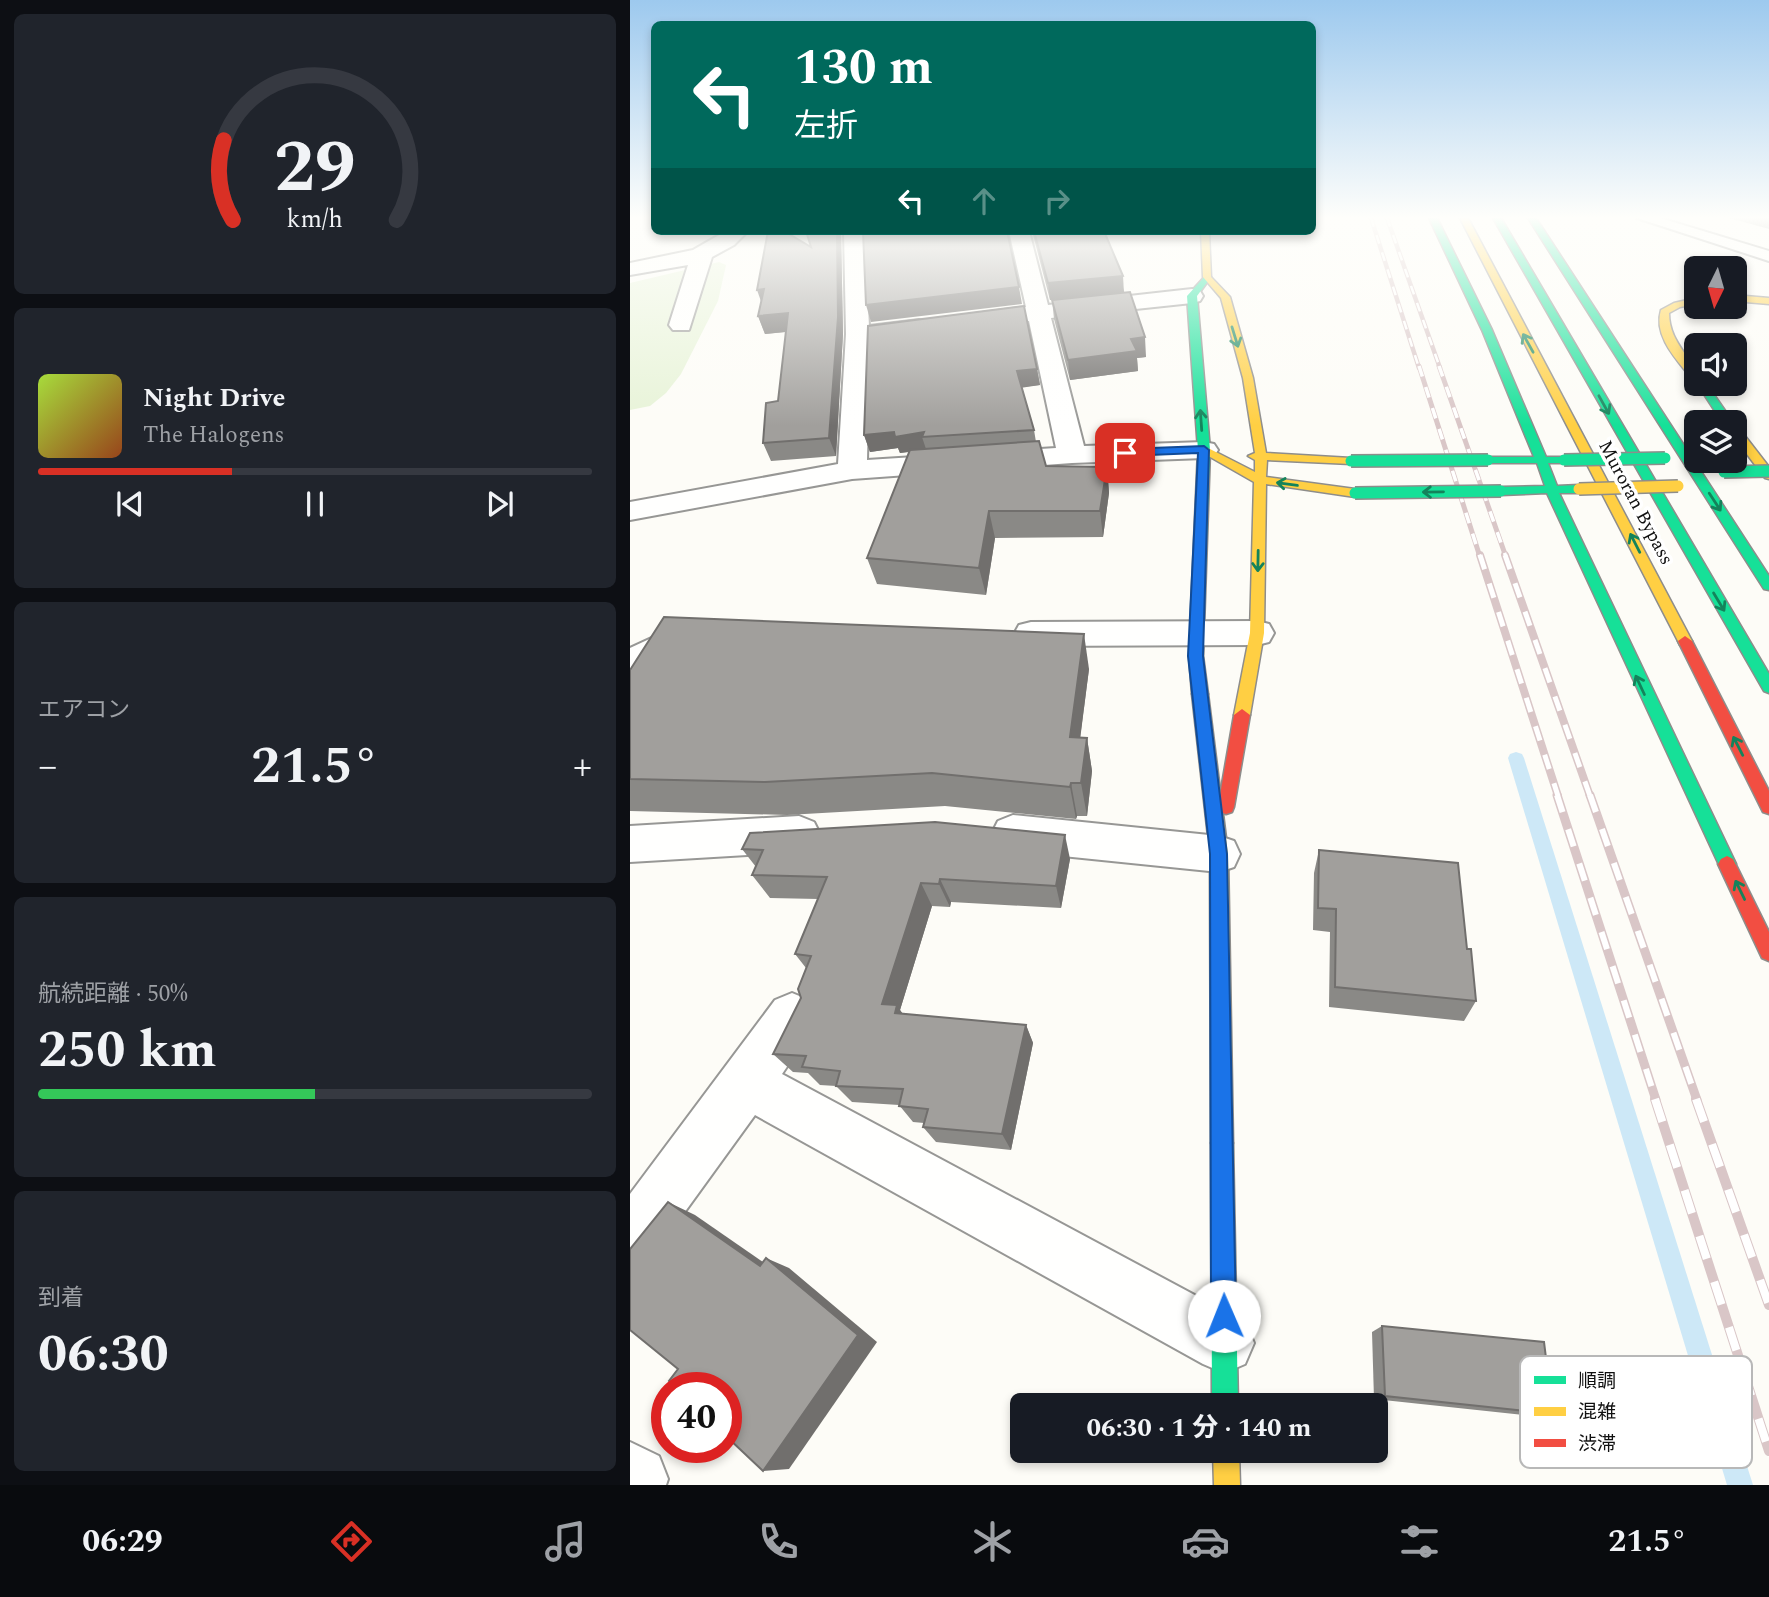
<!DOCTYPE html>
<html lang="ja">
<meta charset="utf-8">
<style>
:root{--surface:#171b24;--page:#20242c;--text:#f1f3f6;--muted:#9ea1a6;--line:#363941;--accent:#d93025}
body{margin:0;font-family:Spectral,"Noto Sans JP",serif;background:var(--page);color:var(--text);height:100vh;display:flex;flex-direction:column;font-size:26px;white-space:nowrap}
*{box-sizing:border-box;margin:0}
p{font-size:23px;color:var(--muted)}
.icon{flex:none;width:38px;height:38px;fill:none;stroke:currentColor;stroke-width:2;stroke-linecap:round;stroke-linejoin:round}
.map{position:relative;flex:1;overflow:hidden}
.details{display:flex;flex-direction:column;gap:14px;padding:14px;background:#0d0f14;width:630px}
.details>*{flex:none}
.hud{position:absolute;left:21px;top:21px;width:665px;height:214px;border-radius:10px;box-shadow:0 4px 10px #0003;background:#00695c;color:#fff;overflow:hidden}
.needle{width:46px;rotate:185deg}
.buttons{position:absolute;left:1054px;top:256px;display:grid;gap:14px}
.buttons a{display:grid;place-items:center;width:63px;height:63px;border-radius:10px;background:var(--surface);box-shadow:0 4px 10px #0003;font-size:35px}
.speed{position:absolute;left:21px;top:1372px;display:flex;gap:14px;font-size:35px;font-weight:700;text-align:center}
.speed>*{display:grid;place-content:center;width:91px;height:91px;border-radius:50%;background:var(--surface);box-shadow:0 4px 10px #0003;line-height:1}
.speed .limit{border:10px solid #d22;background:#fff;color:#111}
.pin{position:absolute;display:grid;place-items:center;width:60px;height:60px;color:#fff;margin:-30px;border-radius:14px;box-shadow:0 4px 10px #0006}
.me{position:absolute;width:77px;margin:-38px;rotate:359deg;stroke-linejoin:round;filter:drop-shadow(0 0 5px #0008)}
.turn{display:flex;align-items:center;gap:24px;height:147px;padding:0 28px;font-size:32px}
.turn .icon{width:91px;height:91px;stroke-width:2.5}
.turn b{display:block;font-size:49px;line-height:60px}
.lanes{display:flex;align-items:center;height:66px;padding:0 28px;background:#0003;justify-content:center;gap:35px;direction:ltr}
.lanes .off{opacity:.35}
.big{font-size:52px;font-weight:700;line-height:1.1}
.details .tile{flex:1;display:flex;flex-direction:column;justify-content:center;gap:10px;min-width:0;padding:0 24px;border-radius:10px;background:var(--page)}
.details .dial{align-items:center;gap:0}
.dial svg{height:182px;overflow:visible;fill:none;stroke:var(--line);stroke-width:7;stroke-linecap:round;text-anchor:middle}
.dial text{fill:var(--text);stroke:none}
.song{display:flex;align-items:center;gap:21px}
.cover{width:84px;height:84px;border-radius:10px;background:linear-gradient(135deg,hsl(80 70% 55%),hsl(20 70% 35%))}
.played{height:7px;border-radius:4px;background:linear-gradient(90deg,var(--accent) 35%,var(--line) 35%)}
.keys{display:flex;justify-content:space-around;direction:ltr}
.heat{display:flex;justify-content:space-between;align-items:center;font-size:38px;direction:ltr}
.charge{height:10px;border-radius:5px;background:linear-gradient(90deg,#34c759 50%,var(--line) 0)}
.trip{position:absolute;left:380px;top:1393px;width:378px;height:70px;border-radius:10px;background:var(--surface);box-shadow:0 4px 10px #0003;font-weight:700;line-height:70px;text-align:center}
.tabs{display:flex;height:112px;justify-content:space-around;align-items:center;background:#090b0e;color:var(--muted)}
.tabs .icon{width:49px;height:49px}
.tabs .current{color:var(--accent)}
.tabs b{font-size:32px;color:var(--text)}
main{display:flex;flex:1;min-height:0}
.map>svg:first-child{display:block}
.green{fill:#e7f3d7}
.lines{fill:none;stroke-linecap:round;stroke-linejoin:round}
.stream{fill:#cde8f7;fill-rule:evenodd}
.lane-casing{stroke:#979795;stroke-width:4}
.street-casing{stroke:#979795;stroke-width:4}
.fast-casing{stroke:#8e8d8b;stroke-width:3}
.slow-casing{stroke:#8e8d8b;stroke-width:3}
.jam-casing{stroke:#8e8d8b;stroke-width:3}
.lane{fill:#fffffe;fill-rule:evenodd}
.street{fill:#fffffe;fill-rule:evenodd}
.fast{fill:#16e098;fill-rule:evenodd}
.slow{fill:#ffcf43;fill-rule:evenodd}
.jam{fill:#f24e42;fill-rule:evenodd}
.rail-far4-casing{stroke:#d9c6c7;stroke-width:4.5}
.rail-far3-casing{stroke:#d9c6c7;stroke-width:5}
.rail-far2-casing{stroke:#d9c6c7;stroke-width:8}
.rail-far1-casing{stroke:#d9c6c7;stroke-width:9}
.rail-casing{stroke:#d9c6c7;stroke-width:10}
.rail-far4{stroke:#fff;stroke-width:2.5;stroke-dasharray:9;stroke-linecap:butt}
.rail-far3{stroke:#fff;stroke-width:3.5;stroke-dasharray:11;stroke-linecap:butt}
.rail-far2{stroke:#fff;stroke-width:5;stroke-dasharray:15;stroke-linecap:butt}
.rail-far1{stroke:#fff;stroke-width:6;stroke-dasharray:18;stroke-linecap:butt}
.rail{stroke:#fff;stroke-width:8;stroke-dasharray:24;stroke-linecap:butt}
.fast-bridge-casing{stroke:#8e8d8b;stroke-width:14;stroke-linecap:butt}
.slow-bridge-casing{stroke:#8e8d8b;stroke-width:14;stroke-linecap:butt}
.fast-bridge{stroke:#16e098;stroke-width:11}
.slow-bridge{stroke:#ffcf43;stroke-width:11}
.wall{fill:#8a8986}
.shaded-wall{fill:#716f6d}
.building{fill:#a19f9c;stroke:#716f6d;stroke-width:2}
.oneway{stroke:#14835b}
.route{fill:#1a73e8;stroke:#114b97;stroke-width:2}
.labels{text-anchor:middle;stroke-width:7;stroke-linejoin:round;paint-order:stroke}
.far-street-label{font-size:19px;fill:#111;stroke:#fff}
.key{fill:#fff;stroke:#b8b8b8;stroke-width:2}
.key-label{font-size:19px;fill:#111}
</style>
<main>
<section class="details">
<div class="tile dial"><svg viewBox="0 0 100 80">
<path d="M14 69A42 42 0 1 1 86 69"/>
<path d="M14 69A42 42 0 0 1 10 34" stroke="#d93025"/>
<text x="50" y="56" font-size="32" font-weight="700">29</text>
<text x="50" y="72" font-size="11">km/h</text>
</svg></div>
<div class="tile">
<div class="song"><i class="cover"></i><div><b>Night Drive</b><p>The Halogens</p></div></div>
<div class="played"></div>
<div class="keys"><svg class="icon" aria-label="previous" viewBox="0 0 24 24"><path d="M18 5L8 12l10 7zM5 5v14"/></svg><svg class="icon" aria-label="pause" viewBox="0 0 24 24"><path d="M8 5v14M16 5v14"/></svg><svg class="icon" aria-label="next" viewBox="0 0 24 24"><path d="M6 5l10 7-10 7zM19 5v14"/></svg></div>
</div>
<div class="tile"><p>エアコン</p>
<div class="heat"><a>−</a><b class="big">21.5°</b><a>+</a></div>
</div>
<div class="tile"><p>航続距離 · 50%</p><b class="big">250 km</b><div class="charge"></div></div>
<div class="tile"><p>到着</p><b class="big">06:30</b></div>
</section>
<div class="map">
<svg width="1139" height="1485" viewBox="0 0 1139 1485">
<rect width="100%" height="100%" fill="#fdfcf7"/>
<path class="green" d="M89 262 96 265 88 301 51 374 36 393 20 406 0 410V283Z"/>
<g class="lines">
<path class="stream" d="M886 752 892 754 894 758 1123 1485H1097L878 758 880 754Z"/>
<defs>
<path id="lane" d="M1007 218H1030L1139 251V261Z"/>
<g id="street">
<path d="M96 231H118L104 245 82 257 59 330H43L39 325 58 265 0 275V263L63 250Z"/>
<path d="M214 231H234L239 326 289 320 297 322 301 327 297 332 240 340 237 460 426 448 399 321 345 327 337 325 333 320 337 315 396 307 379 231H399L418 305 562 289 570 291 573 296 570 301 562 303 421 318 454 446 574 442 584 444 588 450 584 456 574 458 442 463 222 479 0 520V502L208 464 216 334Z"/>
<path d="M627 621 639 624 644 633 639 642 627 645 401 646 389 643 384 634 389 625 401 622Z"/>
<path d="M54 623 66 626 71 635 66 644 13 673 0 677V648Z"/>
<path d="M383 815 589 836 604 841 610 854 604 867 589 872 383 851 368 845 362 833 368 821Z"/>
<path d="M169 816 184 822 190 834 184 846 169 852 0 862V826Z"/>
<path d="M162 993 179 1000 186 1017 179 1034 152 1074 615 1322 624 1343 615 1364 594 1373 573 1364 125 1115 20 1260 0 1268V1194L145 1000Z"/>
<path d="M0 1442 29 1456 38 1479 36 1485H0Z"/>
</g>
<g id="fast">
<path d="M799 218H807L862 330 916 457H934L940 460 934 463H918L927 486 949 485 955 489 949 493H929L1106 864 1103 869 1097 872 1091 869 917 493 871 495 865 491 871 487 915 486 907 463H858L852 460 858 457H904L852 330Z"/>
<path d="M863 218H871L1139 674V693L1134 691Z"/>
<path d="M898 218H906L1139 576V590L1134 589Z"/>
<path d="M577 274 581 277 567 296 580 450 573 656 578 694 570 700 562 694 559 656 568 450 557 296Z"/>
<path d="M1066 382 1076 383 1103 422H1092Z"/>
<path d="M592 1132 600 1135 603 1143 608 1405H582L581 1143 584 1135Z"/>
</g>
<g id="slow">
<path d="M830 218H838L1062 641 1060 645H1050L1048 641Z"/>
<path d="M571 231H579L581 277 600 297 623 378 636 453 721 458 727 461 721 464 637 460 636 477 725 489 731 493 725 497 636 484 634 633 620 715 612 721 604 715 620 633 624 482 568 450 578 448 625 472V460L618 456 625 453 613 378 591 298 573 277Z"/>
<path d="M1104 295 1139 298V304L1104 301Z"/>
<path d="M1066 298V304L1050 307 1039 313C1039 345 1066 358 1066 380L1062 379C1047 360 1023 336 1031 310L1044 303Z"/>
<path d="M1104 426 1108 427 1139 467V479L1135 478 1104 437Z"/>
<path d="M570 688 578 694 598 854 603 1143 600 1151 592 1154 584 1151 581 1143 580 854 562 694Z"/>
<path d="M583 1451H609L610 1485H584Z"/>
</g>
<g id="jam">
<path d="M1055 636 1062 641 1139 791V814L1133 812 1048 641Z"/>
<path d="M612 709 620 715 604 807 602 812 596 814 590 812 588 807 604 715Z"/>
<path d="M1097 856 1103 859 1139 932V961L1132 958 1088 864 1091 859Z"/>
</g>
</defs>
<use href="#lane" class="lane-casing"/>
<use href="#street" class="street-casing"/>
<use href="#fast" class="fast-casing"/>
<use href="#slow" class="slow-casing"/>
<use href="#jam" class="jam-casing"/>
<use href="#lane" class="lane"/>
<use href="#street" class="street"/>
<use href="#fast" class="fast"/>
<use href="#slow" class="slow"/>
<use href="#jam" class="jam"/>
<defs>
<g id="rail-far4">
<path d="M741 218 789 368"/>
<path d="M757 218 810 368"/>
</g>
<g id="rail-far3">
<path d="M789 366 850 557"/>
<path d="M809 366 876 557"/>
</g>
<g id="rail-far2">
<path d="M850 555 928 796"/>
<path d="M875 555 960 796"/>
</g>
<g id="rail-far1">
<path d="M927 795 1026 1100"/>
<path d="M960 795 1067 1100"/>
</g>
<g id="rail">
<path d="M1025 1099 1139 1451"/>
<path d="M1066 1099 1139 1305"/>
</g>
</defs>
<use href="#rail-far4" class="rail-far4-casing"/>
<use href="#rail-far3" class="rail-far3-casing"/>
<use href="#rail-far2" class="rail-far2-casing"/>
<use href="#rail-far1" class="rail-far1-casing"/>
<use href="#rail" class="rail-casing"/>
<use href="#rail-far4" class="rail-far4"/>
<use href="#rail-far3" class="rail-far3"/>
<use href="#rail-far2" class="rail-far2"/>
<use href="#rail-far1" class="rail-far1"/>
<use href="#rail" class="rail"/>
<defs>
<g id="fast-bridge">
<path d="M934 460 1035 458"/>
<path d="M721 461 858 460"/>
<path d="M1094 472 1139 471"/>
<path d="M725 493 871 491"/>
</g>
<path id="slow-bridge" d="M949 489 1048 486"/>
</defs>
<use href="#fast-bridge" class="fast-bridge-casing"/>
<use href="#slow-bridge" class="slow-bridge-casing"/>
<use href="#fast-bridge" class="fast-bridge"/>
<use href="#slow-bridge" class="slow-bridge"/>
</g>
<g class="wall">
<path d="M1099 218H1139V229Z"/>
<path d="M176 231H211L213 334 206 456 141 461 133 443 148 401 156 332 135 334 128 316 181 247Z"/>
<path d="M402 231H474L516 357 507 358 508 371 440 380 424 319 422 300H420Z"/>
<path d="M407 369 410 385 392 387 404 430 406 442 416 466 477 467 479 493 473 537 365 538 356 595 247 584 237 558 280 452 270 453 268 448 240 452 234 435Z"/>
<path d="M459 669 450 738H457L462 771 457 816H447L446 819 315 806 157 815 0 811V670Z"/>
<path d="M112 849 440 859 431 908 321 902 320 907 302 906 270 1010 273 1014 396 1025 403 1043 381 1150 306 1142 293 1127 294 1123 283 1122 269 1105 222 1102 206 1086 190 1085 178 1073 163 1072 143 1054 171 998 176 968 165 954 188 899 140 898 122 875 126 867Z"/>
<path d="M689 850 837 949 846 1001 834 1021 699 1007 700 932 683 930 684 873Z"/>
<path d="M752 1326 923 1414 903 1416 744 1399 742 1332Z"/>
</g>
<g class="shaded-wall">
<path d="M207 231H211L213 334 206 456 199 438Z"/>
<path d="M493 276 494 293 420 300 418 283Z"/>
<path d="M389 287 392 304 241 322 236 305Z"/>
<path d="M134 289 133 307 127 290Z"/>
<path d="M158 313 164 331 135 334 128 316Z"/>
<path d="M515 337 516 357 507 358 508 371 440 380 438 360 501 339Z"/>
<path d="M407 369 410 385 390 388 387 371Z"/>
<path d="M264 432H294L292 437 296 449 270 453 268 448 240 452 234 435Z"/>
<path d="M477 467 479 493 473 537 470 511Z"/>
<path d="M359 511 365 538 356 595 349 568Z"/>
<path d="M454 634 459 669 446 771 440 737Z"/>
<path d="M457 738 462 771 457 816 451 783Z"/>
<path d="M441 783 447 816 446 819 440 787Z"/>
<path d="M435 835 440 859 431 908 426 886Z"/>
<path d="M310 879 321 902 320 907 309 884Z"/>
<path d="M291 883 302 906 270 1010 280 1025 252 1004Z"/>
<path d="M396 1025 403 1043 381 1150 372 1134Z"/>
<path d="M38 1202 65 1215 153 1276 130 1266Z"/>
<path d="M136 1258 159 1268 247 1342 159 1469 133 1471Z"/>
</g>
<g class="building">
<path d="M138 231H154L181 247 176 231H207L208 317 199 438 133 443 136 403 148 401 158 313 128 316 134 289 127 290Z"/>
<path d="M233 231H377L389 287 236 305Z"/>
<path d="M404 231H474L493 276 418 283Z"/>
<path d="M500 292 515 337 501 339 507 351 438 360 422 300Z"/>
<path d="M394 306 407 369 387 371 404 430 292 437 294 432 265 437 264 432 234 435 238 326Z"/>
<path d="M409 441 416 466 477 467 470 511H359L349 568 237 558 280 450Z"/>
<path d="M34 617 454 634 440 737 457 738 451 783H441L440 787 302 773 135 782 0 779V670Z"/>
<path d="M305 822 435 835 426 886 310 879 309 884 291 883 252 1004 267 1005 265 1013 396 1025 372 1134 293 1127 298 1109 269 1106 273 1089 206 1086 210 1071 172 1067 176 1056 143 1054 171 998 168 989 181 956 165 954 197 877 122 875 133 850 112 849 120 833Z"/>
<path d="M689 850 828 863 837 949H841L846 1001 705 987 706 909 688 908Z"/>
<path d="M38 1202 130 1266 136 1258 228 1335 133 1471 96 1436V1388H46L39 1381 48 1369 0 1330V1249Z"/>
<path d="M752 1326 914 1342 923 1414 755 1396Z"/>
</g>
<defs><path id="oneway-shaft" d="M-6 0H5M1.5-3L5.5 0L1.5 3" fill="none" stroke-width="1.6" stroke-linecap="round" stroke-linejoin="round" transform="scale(1.75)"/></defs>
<g class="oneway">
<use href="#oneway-shaft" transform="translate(605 337) rotate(73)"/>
<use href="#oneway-shaft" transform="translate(898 343) rotate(-119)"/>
<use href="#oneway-shaft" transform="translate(974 405) rotate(61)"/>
<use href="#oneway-shaft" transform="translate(571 420) rotate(-94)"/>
<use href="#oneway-shaft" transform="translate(657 484) rotate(-172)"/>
<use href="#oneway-shaft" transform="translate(803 492) rotate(179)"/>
<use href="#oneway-shaft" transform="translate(1085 502) rotate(57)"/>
<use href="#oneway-shaft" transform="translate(1005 543) rotate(-117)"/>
<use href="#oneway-shaft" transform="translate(628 561) rotate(91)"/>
<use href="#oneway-shaft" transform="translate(1089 602) rotate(59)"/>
<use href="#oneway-shaft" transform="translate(1010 685) rotate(-115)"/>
<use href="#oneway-shaft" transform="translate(1108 746) rotate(-117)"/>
<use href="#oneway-shaft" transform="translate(1110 890) rotate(-116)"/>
</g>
<linearGradient id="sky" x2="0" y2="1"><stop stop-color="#9dc9ee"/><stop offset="0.51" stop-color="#fefefb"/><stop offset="1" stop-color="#fefefb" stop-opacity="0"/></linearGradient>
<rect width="1139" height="426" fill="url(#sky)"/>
<path class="route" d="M574 446 579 450 573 656 597 854 606 1316 602 1325 594 1328 585 1325 581 1316 580 854 558 656 568 453 495 456 489 453 495 449Z"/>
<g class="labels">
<g class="far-street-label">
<text transform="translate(1007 502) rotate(62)" y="7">Muroran Bypass</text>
</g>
</g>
<rect x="890" y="1356" width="232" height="112" rx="10" class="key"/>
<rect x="904" y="1376" width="32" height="8" fill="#16e098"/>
<rect x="904" y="1407" width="32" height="9" fill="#ffcf43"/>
<rect x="904" y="1439" width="32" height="8" fill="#f24e42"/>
<g class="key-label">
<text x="948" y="1387">順調</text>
<text x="948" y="1418">混雑</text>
<text x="948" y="1450">渋滞</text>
</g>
</svg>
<div class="buttons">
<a><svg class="needle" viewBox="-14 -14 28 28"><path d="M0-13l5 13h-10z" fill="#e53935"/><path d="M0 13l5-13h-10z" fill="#9ea1a6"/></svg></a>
<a><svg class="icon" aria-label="sound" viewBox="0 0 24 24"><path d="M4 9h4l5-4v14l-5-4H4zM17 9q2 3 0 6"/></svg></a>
<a><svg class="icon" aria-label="layers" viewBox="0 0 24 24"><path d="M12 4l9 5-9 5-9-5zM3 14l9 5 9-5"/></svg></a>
</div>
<div class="speed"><div class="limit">40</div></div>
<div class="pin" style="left:495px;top:453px;background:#d93025"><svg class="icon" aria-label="arrive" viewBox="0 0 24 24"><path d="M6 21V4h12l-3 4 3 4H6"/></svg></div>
<svg class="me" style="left:594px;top:1316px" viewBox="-20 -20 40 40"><circle r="19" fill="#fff"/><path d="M0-13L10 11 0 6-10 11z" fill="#1a73e8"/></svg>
<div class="trip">06:30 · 1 分 · 140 m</div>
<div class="hud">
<div class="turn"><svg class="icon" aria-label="left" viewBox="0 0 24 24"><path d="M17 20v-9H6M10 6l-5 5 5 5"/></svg><div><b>130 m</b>左折</div></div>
<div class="lanes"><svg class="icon" aria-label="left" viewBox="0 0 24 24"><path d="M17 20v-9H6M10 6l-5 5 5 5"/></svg><svg class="icon off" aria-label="ahead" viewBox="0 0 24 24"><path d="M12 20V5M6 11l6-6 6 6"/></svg><svg class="icon off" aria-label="right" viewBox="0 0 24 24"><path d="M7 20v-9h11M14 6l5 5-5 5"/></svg></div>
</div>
</div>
</main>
<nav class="tabs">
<b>06:29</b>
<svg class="icon current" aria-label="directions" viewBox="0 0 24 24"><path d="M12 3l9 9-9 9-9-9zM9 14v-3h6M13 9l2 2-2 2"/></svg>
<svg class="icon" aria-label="music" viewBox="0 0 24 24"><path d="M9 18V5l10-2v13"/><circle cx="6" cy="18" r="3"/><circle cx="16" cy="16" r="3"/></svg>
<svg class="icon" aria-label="phone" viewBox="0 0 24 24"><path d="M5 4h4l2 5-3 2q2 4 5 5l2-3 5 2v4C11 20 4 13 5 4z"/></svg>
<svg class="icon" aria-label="climate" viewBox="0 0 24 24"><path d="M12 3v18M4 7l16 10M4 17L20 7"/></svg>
<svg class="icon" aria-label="car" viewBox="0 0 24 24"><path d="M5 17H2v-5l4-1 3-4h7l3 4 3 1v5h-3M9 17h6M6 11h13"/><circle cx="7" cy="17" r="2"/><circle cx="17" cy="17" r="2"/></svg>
<svg class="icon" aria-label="filters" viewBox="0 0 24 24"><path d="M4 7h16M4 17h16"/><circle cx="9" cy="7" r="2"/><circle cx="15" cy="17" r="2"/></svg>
<b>21.5°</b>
</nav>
